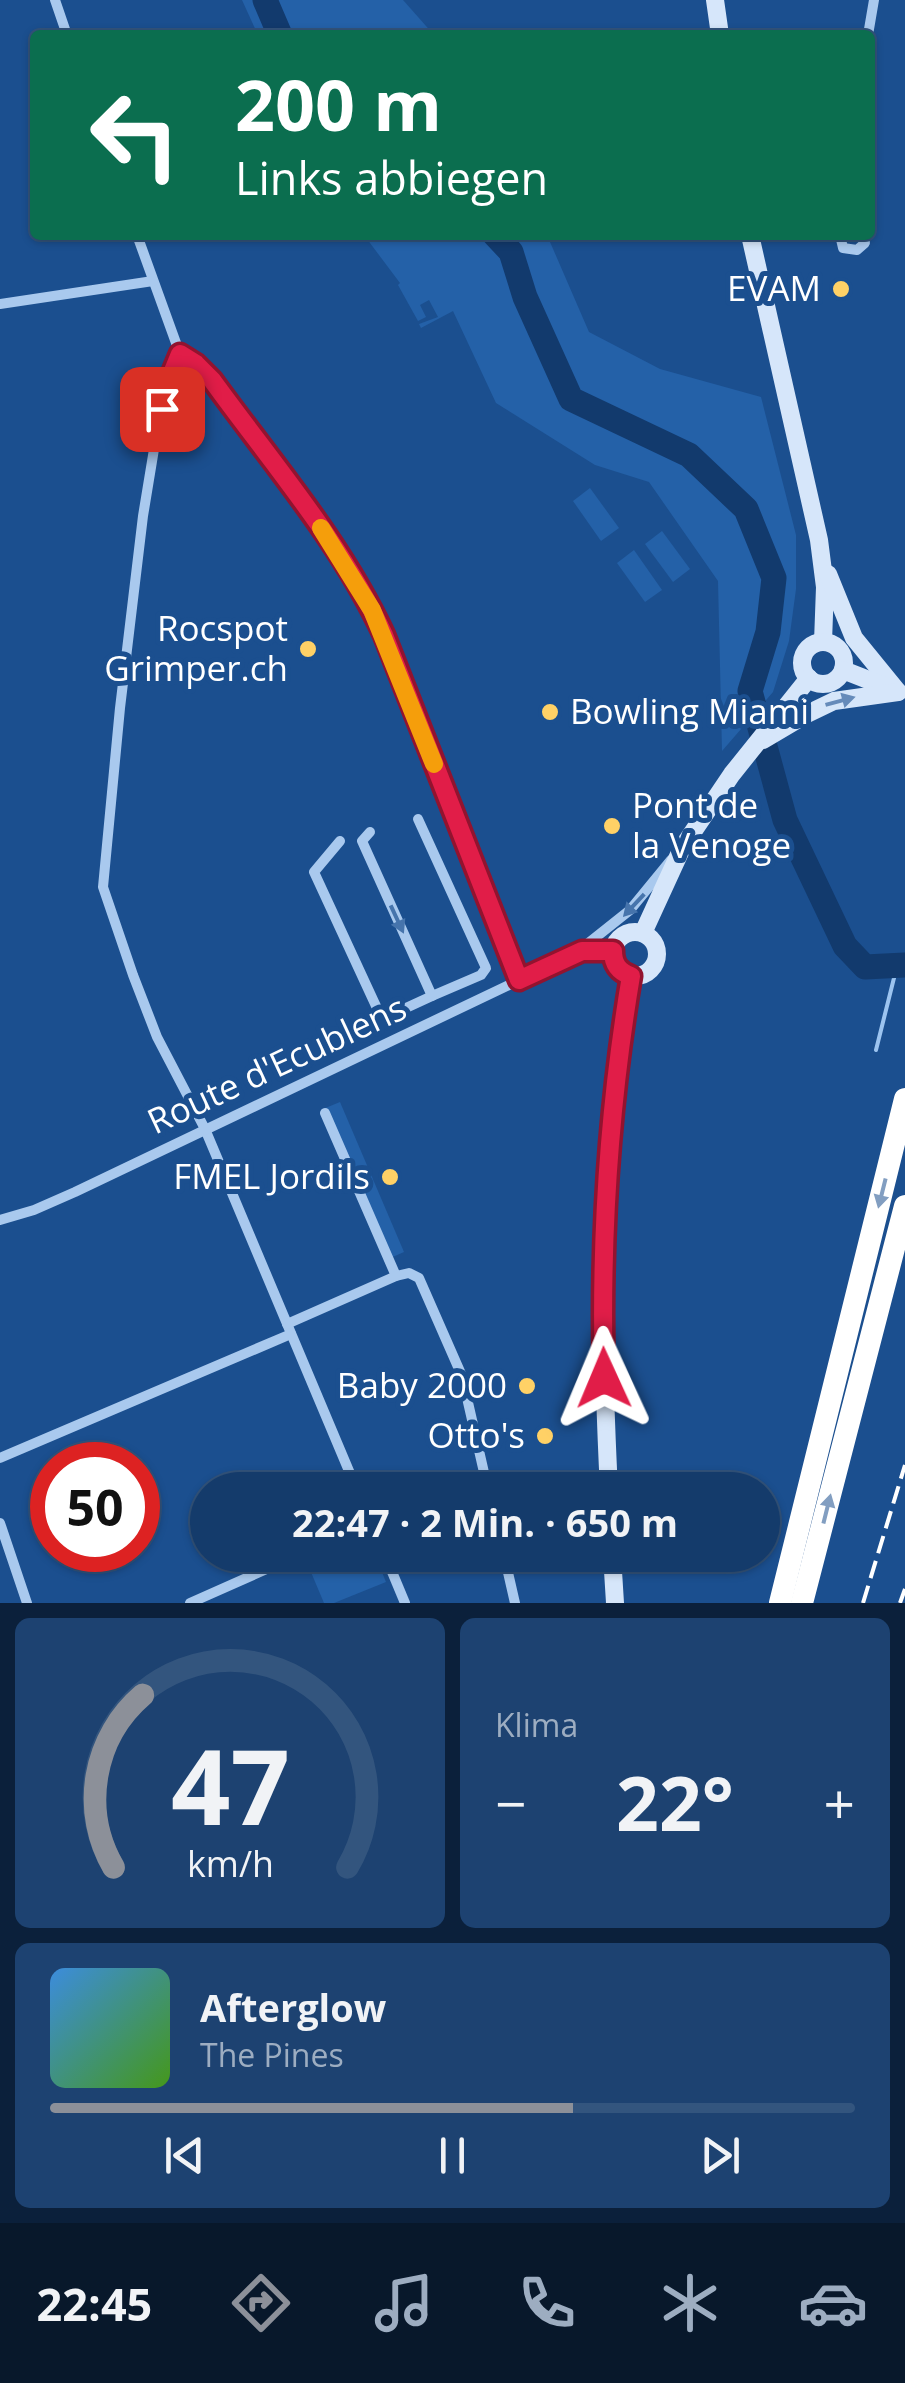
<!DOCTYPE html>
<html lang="de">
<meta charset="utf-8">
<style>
:root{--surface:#143b6b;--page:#1d4271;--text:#f1f3f6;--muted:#9dadc1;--line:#33557e;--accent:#8c9099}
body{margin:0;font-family:"Open Sans",sans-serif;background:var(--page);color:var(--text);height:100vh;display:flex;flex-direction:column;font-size:38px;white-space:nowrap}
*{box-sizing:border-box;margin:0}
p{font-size:32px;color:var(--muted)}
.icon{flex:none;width:55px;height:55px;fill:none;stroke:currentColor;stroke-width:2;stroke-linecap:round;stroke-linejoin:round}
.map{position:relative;height:1603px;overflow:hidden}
.sheet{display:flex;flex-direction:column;gap:15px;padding:15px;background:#0b203b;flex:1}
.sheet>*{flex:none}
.hud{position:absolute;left:30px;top:30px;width:845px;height:210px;border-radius:10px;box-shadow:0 2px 8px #0004,0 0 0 2px var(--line);background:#0b6e4f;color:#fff;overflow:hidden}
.speed{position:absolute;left:30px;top:1442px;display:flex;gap:20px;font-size:50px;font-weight:700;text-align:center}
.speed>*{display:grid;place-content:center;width:130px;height:130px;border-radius:50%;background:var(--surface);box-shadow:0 2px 8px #0004,0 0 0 2px var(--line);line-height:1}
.speed .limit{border:15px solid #d22;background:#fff;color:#111}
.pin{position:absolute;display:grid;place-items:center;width:85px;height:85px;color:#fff;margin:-42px;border-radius:20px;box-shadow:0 5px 15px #0006}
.me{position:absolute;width:110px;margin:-55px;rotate:359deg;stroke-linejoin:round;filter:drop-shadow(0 0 8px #0008)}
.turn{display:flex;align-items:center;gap:35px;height:210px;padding:0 40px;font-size:45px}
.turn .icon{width:130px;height:130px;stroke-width:2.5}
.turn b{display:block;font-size:70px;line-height:85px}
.big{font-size:75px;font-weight:700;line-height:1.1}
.sheet .widget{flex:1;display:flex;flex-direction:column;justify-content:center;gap:15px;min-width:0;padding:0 35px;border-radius:15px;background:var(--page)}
.sheet .dial{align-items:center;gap:0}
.dial svg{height:260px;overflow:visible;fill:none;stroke:var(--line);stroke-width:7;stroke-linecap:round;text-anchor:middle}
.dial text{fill:var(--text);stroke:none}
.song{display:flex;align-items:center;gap:30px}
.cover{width:120px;height:120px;border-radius:15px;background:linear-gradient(135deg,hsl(210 70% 55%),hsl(100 70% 35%))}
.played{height:10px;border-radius:5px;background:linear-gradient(90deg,var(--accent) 65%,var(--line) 65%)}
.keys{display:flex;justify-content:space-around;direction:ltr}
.heat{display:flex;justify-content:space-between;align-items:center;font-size:55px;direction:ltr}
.sheet .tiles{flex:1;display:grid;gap:15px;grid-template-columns:1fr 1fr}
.widget:last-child{grid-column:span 2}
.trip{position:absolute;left:190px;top:1472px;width:590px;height:100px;border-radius:50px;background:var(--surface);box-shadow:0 2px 8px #0004,0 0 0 2px var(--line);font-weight:700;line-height:100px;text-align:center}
.dock{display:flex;height:160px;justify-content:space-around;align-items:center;background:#08182b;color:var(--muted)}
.dock .icon{width:70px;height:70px}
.dock .active{color:var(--accent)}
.dock b{font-size:45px;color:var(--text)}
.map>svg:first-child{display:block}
.green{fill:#2461a8}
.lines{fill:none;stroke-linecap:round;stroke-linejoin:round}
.stream{stroke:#9cc4f0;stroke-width:4}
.river{stroke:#123a6d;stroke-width:25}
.minor{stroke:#a9c9ee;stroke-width:10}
.secondary{stroke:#d6e6fa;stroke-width:18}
.motorway{stroke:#fff;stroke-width:22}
.rail{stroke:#fff;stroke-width:4;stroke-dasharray:18 8;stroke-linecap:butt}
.oneway{fill:#668bba}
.oneway2{fill:#4674ac}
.oneway3{fill:#829ec1}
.route-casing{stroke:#92132f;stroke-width:25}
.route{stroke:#e11d48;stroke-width:18}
.slow{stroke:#f59e0b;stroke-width:18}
.poi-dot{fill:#ffd166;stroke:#1b4f8f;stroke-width:4}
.labels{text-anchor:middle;stroke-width:10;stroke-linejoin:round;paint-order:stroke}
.poi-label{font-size:35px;fill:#fff;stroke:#1b4f8f;text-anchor:end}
.street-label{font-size:35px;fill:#fff;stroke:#1b4f8f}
</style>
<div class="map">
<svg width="905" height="1603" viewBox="0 0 905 1603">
<rect width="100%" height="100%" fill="#1b4f8f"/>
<g class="green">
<path d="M242 0H403L434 35H258Z"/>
<path d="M364 235H547L589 332 660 369 761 397 796 535V589L789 641 773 692 722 751 718 581 649 482 595 465 496 403 453 311 421 328 419 324 438 317 429 300 420 305 426 317 418 321 398 285 400 283Z"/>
<path d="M590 488 619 528 601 541 573 501Z"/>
<path d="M662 531 690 569 673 582 645 544Z"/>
<path d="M634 550 662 590 645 602 617 563Z"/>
<path d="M340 1102 404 1252 388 1259 323 1109Z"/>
<path d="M313 1555H375L386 1582 334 1603H324L305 1558Z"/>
</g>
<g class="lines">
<path class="stream" d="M876 1050 897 966"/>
<g class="river">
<path d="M265 0 280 35"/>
<path d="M495 235 511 252 525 297 571 399 689 455 746 509 774 578 768 632 750 691 785 820 845 946 865 967 905 965"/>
</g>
<g class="minor">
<path d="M55 0 67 35"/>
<path d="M868 35 874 0"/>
<path d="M137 235 180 354 169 383 157 431 143 516 120 708 103 887 133 975 157 1037 205 1129 357 1490"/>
<path d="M840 235 843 248 857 250 865 243 863 235"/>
<path d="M0 304 153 281"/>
<path d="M180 354 196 364 212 380 330 540 372 609 399 672 519 980"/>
<path d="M370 832 362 841 432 996 481 975 486 968 418 819"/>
<path d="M340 841 314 872 382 1019 432 996"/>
<path d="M581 949 630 910 671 860"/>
<path d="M325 1113 396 1276"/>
<path d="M0 1220 34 1210 75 1192 576 953 593 949 613 951"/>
<path d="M287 1324 396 1276 409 1273 419 1278 462 1376 488 1490"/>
<path d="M0 1458 291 1334"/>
<path d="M0 1523 27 1603"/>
<path d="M385 1555 405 1603"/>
<path d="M504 1555 515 1603"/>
<path d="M190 1603 298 1555"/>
</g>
<g class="secondary">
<path d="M715 0 720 35"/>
<path d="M750 235 819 540 825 587 823 642"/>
<path d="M828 574 854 638 898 692"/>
<circle cx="823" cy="663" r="21"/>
<path d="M843 670 894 690"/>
<path d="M763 740 807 714 834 701 898 692"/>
<circle cx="635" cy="954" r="22"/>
<path d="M643 933 682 848 732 774 809 678"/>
<path d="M609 1490C600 1312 599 1152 631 976"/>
<path d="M612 1555 615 1603"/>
</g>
<g class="motorway">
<path d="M780 1603 905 1099"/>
<path d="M802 1603 905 1206"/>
</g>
<g class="rail">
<path d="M863 1603 905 1465"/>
<path d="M900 1603 905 1589"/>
</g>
</g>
<defs><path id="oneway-solid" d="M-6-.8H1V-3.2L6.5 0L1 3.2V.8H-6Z" transform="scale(2.5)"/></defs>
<use class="oneway" href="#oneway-solid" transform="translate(840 701) rotate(-15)"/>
<g class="oneway2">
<use href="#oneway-solid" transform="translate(634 905) rotate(133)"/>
<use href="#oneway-solid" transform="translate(397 919) rotate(65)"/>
</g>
<g class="oneway3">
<use href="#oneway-solid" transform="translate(882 1193) rotate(104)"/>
<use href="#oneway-solid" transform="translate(827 1509) rotate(-76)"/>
</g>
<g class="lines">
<defs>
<path id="route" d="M162 409 168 383 180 354 196 364 212 380C272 463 341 542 384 635L519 980 582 951H613C613 964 619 972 631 976 608 1112 600 1240 604 1378"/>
</defs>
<use href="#route" class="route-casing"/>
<use href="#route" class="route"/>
<path class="slow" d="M321 528 372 610 434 764"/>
</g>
<g class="poi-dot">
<circle cx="841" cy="289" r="10"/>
<circle cx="308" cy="649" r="10"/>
<circle cx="550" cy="712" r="10"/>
<circle cx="612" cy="826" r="10"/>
<circle cx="390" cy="1177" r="10"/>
<circle cx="527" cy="1386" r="10"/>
<circle cx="545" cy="1436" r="10"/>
</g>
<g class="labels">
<g class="poi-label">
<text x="821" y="301">EVAM</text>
<text x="288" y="641">Rocspot<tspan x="288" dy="40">Grimper.ch</tspan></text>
<text x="570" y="724" text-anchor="start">Bowling Miami</text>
<text x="632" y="818" text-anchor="start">Pont de<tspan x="632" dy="40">la Venoge</tspan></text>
<text x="370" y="1189">FMEL Jordils</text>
<text x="507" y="1398">Baby 2000</text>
<text x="525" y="1448">Otto's</text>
</g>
<g class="street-label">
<text transform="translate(277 1065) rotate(-25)" y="12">Route d'Ecublens</text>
</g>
</g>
</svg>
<div class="speed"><div class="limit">50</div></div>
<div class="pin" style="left:162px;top:409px;background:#d93025"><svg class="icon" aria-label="arrive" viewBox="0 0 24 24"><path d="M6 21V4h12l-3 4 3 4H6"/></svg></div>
<svg class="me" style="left:604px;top:1378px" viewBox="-20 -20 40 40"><path d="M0-17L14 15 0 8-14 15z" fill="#e11d48" stroke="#fff" stroke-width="4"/></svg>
<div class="trip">22:47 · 2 Min. · 650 m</div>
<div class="hud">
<div class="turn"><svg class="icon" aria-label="left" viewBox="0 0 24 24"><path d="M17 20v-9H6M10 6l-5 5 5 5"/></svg><div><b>200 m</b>Links abbiegen</div></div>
</div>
</div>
<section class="sheet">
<div class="tiles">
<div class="widget dial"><svg viewBox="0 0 100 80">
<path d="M14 69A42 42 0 1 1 86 69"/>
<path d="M14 69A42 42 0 0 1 23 16" stroke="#8c9099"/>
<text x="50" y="56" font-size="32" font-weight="700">47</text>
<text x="50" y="72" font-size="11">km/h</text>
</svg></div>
<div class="widget"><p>Klima</p>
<div class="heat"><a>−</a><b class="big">22°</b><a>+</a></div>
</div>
<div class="widget">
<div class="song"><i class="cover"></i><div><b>Afterglow</b><p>The Pines</p></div></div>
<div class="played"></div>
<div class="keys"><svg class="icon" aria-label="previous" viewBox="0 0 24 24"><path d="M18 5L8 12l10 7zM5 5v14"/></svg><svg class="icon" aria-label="pause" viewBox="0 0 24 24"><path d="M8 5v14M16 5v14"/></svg><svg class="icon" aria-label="next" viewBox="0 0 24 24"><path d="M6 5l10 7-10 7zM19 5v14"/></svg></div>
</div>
</div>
</section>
<nav class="dock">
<b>22:45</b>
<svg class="icon active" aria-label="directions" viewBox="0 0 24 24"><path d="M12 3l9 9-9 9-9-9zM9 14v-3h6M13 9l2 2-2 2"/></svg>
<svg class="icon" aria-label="music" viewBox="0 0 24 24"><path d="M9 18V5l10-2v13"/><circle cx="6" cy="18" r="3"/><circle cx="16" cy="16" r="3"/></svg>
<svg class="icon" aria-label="phone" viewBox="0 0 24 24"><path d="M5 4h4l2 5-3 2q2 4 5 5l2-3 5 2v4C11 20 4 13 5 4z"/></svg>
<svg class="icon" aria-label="climate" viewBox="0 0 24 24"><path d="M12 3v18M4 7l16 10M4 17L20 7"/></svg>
<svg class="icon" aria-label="car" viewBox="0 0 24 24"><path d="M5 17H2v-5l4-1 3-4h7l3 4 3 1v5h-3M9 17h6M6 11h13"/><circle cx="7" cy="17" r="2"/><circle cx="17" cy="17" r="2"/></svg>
</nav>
